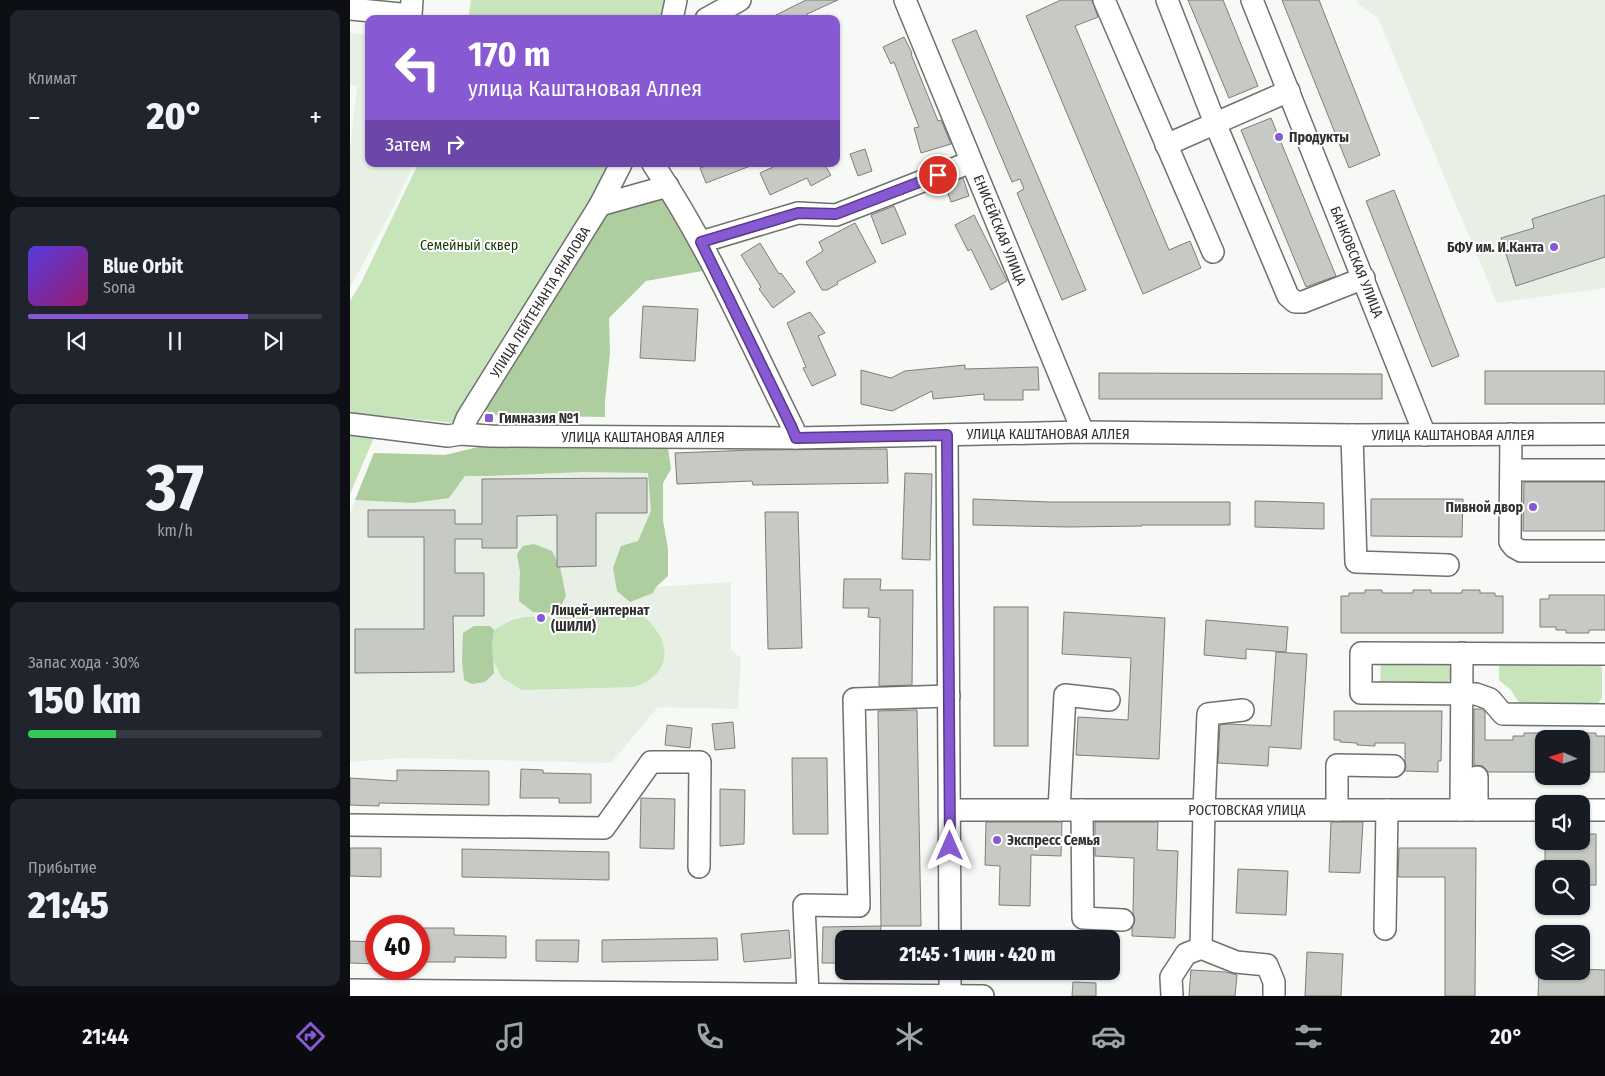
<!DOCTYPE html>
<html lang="ru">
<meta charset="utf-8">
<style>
:root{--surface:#171b24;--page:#20242c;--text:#f1f3f6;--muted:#9ea1a6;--line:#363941;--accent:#8759d2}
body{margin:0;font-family:"Fira Sans Condensed",sans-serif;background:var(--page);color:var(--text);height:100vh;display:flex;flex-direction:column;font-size:19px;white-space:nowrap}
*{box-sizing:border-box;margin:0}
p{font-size:16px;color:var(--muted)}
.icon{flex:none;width:28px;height:28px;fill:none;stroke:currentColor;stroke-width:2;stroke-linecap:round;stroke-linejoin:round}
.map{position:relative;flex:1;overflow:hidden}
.details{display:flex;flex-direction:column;gap:10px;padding:10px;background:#0d0f14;width:350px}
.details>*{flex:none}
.hud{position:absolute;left:15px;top:15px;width:475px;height:152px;border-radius:10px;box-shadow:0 1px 4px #0004;background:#8759d2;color:#fff;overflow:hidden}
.needle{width:32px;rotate:273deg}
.fabs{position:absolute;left:1185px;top:730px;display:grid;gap:10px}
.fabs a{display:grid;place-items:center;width:55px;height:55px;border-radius:10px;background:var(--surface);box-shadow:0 1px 4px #0004;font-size:25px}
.speed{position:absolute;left:15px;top:915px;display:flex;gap:10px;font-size:25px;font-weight:700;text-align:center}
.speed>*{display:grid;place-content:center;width:65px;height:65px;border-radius:50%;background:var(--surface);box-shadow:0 1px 4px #0004;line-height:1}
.speed .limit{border:8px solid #d22;background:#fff;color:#111}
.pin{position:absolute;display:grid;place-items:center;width:42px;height:42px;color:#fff;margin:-21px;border:2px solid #fff;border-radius:50%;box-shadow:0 1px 5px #0007}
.me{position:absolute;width:55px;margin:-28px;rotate:0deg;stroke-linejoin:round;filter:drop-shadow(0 0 4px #0008)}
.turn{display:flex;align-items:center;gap:18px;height:105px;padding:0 20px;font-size:22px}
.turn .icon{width:65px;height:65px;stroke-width:2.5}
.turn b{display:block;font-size:35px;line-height:42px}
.then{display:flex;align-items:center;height:48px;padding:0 20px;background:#0003;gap:10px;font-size:19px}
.big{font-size:38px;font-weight:800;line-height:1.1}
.details .widget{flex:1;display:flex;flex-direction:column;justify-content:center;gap:8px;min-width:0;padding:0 18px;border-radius:10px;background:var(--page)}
.details .dial{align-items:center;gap:0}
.dial b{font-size:65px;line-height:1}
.song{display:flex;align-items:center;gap:15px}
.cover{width:60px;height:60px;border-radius:8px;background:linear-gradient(135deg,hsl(250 70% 55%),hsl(320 70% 35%))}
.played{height:5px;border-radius:2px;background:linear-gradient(90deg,var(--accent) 75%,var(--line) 75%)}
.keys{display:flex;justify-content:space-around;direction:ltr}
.heat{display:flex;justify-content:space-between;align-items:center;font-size:28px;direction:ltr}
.charge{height:8px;border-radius:4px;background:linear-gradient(90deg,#34c759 30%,var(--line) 0)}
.trip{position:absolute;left:485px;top:930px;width:285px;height:50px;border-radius:10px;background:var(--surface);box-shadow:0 1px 4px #0004;font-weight:800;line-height:50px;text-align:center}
.dock{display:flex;height:80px;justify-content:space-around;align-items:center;background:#090b0e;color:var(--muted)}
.dock .icon{width:35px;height:35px}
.dock .selected{color:var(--accent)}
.dock b{font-size:22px;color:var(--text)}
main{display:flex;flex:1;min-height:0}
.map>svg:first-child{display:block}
.built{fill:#e8f0e5}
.green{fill:#c7e4ba}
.forest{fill:#aecea0}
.building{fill:#c6c9c4;stroke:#7c7f7b}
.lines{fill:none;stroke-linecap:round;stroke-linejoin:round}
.minor-casing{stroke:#6e716d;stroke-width:24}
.minor{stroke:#fff;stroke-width:21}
.route-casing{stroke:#583a88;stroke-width:12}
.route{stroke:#8759d2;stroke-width:9}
.poi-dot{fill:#8759d2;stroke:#fff;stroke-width:2}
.labels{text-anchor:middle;stroke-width:4;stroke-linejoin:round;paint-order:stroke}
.poi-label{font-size:14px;font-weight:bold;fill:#2f302f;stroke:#fff;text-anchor:start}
.street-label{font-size:14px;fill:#2f302f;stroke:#fff}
.park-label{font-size:14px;fill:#173405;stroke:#fff}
</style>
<main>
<section class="details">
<div class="widget"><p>Климат</p>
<div class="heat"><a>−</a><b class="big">20°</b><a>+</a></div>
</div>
<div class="widget">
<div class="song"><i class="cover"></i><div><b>Blue Orbit</b><p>Sona</p></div></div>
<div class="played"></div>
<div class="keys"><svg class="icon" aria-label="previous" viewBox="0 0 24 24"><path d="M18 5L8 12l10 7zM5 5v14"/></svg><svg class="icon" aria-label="pause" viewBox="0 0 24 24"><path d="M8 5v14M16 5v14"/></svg><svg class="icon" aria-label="next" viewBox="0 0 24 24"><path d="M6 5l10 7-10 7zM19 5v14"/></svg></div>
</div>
<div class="widget dial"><b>37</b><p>km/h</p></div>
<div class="widget"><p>Запас хода · 30%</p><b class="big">150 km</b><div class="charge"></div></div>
<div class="widget"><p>Прибытие</p><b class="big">21:45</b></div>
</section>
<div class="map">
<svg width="1255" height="996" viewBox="0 0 1255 996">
<rect width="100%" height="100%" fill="#f6f9f5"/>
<g class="built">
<path d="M1006 0H1255V288L1147 303 1028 18 1008 4Z"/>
<path d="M0 33 19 35V164H64L43 208 0 288V148L7 86 0 85Z"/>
<path d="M24 453 303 460 306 587 381 582V650L391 658 388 709 308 707 261 763 53 758 0 762V513Z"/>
</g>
<g class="green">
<path d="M121 0H318L315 19H118Z"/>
<path d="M68 164H261L108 423 33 416 0 494V301L11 283Z"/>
<path d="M292 615C314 633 326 661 299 680 295 683 289 685 284 687L172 690 152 678 143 660 142 644 144 630 162 620 175 617Z"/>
<path d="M1031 660 1096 662C1103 669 1103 678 1096 684L1030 686Z"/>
<path d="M1149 664 1248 665H1251L1252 669V698L1248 703H1169L1161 690 1149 680Z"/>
</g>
<g class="forest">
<path d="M314 192 358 270 296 281 259 318 260 353 255 401V417L143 415 133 408 253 211Z"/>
<path d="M132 446 318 448 321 469 313 483V520L318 549V576L306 587 303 593 280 602 267 591 263 568 271 546 288 541 301 511 298 473 233 472 139 476H115L99 498 62 503 5 500 24 453 95 455Z"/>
<path d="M184 544 202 551 210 567 216 596 207 613 183 612 169 601 170 572 167 554 173 546Z"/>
<path d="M124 626H140L144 630 142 644 144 673 135 682 122 684 114 680 112 661 113 633Z"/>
</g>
<g class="building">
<path d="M456 0H488L457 14 460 19H418Z"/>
<path d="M711 0H742L748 17 725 26 819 250 840 241 851 268 793 294 676 16Z"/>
<path d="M838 0H873L908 86 879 98Z"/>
<path d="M932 0H969L1030 155 999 168Z"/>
<path d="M626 30 736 290 712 300 667 193 674 189 670 179 662 182 602 40Z"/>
<path d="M554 37 562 53 561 54 588 121 591 120 601 144 571 153 564 128 569 127 544 62 541 64 533 47Z"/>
<path d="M921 118 986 276 956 287 891 130Z"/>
<path d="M515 149 522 171 508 176 500 154Z"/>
<path d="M360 164H403V165L356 183 350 168Z"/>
<path d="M430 164H474L481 175 461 186 457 178 420 195 410 173Z"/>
<path d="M613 178 619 196 601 202 595 185Z"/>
<path d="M1044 190 1109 356 1082 367 1016 201Z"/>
<path d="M1255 195V257L1166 286 1151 238 1184 228 1182 219Z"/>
<path d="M544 206 556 234 532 244 521 215Z"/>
<path d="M624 215 657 281 641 290 621 249 618 251 605 225Z"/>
<path d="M505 223 526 262 487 282 488 284 477 290H472L456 262 473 251 469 242Z"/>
<path d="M410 243 429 274 431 273 445 292 423 308 409 289 411 287 391 255Z"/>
<path d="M293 306 348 309 345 361 290 358Z"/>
<path d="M460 312 475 333 468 336 486 375 462 386 453 368 456 367 437 323Z"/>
<path d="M615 365V369L688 367 689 390H673V400H634V394L583 399 582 391 542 411 511 404V370L541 378 555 371Z"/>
<rect x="1135" y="371" width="120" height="33"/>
<path d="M749 373 1032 374V399H749Z"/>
<path d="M537 449 538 483 403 485 402 481 327 484 325 453 402 450Z"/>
<path d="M555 473 582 474 580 560 552 559Z"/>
<path d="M297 478V513H246V566L207 567V515L167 516V548H132V539H105V573H134V616H103L104 672 5 673V629H74V537H18V510H105V524H132V479Z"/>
<path d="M1174 482H1255V531H1173Z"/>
<path d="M623 499 700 502H880V525H792V526L718 527 623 525Z"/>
<path d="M1021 499H1113L1112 537 1021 536Z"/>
<path d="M905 501 974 503V529L905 527Z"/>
<path d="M415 512H448L452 648 418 649Z"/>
<path d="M494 579H531L530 590H563L562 685 529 686 530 618 518 617 519 608H493Z"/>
<path d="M1015 590H1032V593H1063V590H1081V593H1112V590H1130V593H1145V596H1153V633H991V596H999V593H1015Z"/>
<path d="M1199 595H1255V630H1239V633H1216V630H1206V627H1190V599H1199Z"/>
<rect x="644" y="607" width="34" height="139"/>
<path d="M714 612 815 618 809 759 726 755 728 717 778 720 781 658 712 654Z"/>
<path d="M856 620 938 627 936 652 896 649V659L854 655Z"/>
<path d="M926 652 957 654 951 749 919 747 918 766 868 763 870 725 878 724 921 726Z"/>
<path d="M1124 709H1131L1135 712V740H1163V736H1174V733H1194V772H1138L1133 766 1124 765Z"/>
<path d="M567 710 571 926H531L528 711Z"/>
<path d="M984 711H1092L1091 761H1088V772L1055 771 1056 766 1055 760V743H1025V746L1007 745V743L990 742V740H984Z"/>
<path d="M383 722 385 748 365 750 362 724Z"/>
<path d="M317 725 342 728 340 748 315 745Z"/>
<path d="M1231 733H1246V736H1255V772H1231Z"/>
<path d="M442 758H477L478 834H443Z"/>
<path d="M171 769 193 770V773L241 774V803H209V798H170Z"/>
<path d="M47 770 139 771V805L29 803V806L0 805V778L47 781Z"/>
<path d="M370 789 395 790 394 844 370 846Z"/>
<path d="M291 798 325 799 324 849 290 848Z"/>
<path d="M636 822H712L711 856 681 855 680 906 649 905 650 866 635 865Z"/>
<path d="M745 822H808L807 850 828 851 825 938 782 936V928L785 920 783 913 784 858 745 856Z"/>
<path d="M981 822H1013L1010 873 979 872Z"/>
<path d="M1231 834H1246V885H1231V869H1195V841H1231Z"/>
<path d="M0 848H31V877L0 876Z"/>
<path d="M1049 848H1126L1125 996H1095V877H1048Z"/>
<path d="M112 849 259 852V880L112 877Z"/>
<path d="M888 869 938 871 936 915 886 913Z"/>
<path d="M531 926 530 939H494V963H472L473 927Z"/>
<path d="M69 928H104V935L156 936V958L105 957V962H69Z"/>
<path d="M439 930 441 958 394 962 391 934Z"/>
<path d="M367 938 368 960 252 962V940Z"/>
<path d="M186 940H229L228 962 186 961Z"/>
<path d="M0 941 26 942V964L0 963Z"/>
<path d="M957 952 993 954 991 996H955Z"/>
<path d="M1231 969 1255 970V996H1188L1189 971H1231Z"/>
<path d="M841 970 876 972 887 975 885 996H839Z"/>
<path d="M723 982 746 983V996H722Z"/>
</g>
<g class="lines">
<defs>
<g id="minor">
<path d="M555 0 733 432"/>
<path d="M754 0 863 252"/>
<path d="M817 0 865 123 938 296 945 302H953L1014 278"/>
<path d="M902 0 1075 435"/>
<path d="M0 9 61 15 62 0"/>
<path d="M322 19 326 0"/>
<path d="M356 19 390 0"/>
<path d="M816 145 939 91"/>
<path d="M303 164C358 245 399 340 443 428L446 438"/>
<path d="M250 205 318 186"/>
<path d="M351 242 448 213 486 215 621 162"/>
<path d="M0 424 98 436 111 434 140 436 446 438 733 432 1002 435 1255 434"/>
<path d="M111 434 117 418 250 205 271 164"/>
<path d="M1161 434 1160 542 1164 547 1171 551H1255"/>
<path d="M597 435 600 939"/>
<path d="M1002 435 1006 562 1098 565"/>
<path d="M1161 470H1255"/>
<path d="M1255 654 1011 653V693L1126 694 1140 699 1153 714 1255 715"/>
<path d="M600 810H1194"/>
<path d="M709 810 715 695 759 700"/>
<path d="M732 810 733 918 773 920"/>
<path d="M987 810V765L1044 766"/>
<path d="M1111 810 1112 653"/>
<path d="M1127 810V777"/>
<path d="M1231 810H1255"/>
<path d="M0 825 254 828 301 762H350L349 867"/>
<path d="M1035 929 1037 810"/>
<path d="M851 948 886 962 917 965 924 982V996"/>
<path d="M0 990 633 996"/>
<path d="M458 994 454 905 509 906 504 699 599 696"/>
<path d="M600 995V971"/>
<path d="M822 996 821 977 836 954 851 948 854 810 858 714 893 710"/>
</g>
</defs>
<use href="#minor" class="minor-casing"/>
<use href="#minor" class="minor"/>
</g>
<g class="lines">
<defs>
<path id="route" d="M588 175 486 214 448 213 351 242 442 428 446 438 597 435 600 846"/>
</defs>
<use href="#route" class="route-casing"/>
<use href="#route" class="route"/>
</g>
<g class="poi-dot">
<circle cx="929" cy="137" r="5"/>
<circle cx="1204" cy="247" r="5"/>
<rect x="134" y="413" width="10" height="10" rx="2.5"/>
<circle cx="1183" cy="507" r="5"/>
<circle cx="191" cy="618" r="5"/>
<circle cx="647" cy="840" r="5"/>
</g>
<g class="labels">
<g class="poi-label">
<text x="939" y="142">Продукты</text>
<text x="1194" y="252" text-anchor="end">БФУ им. И.Канта</text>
<text x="149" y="423">Гимназия №1</text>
<text x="1173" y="512" text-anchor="end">Пивной двор</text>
<text x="201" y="615">Лицей-интернат<tspan x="201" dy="16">(ШИЛИ)</tspan></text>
<text x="657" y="845">Экспресс Семья</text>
</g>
<g class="street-label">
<text transform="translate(650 230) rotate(68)" y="5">ЕНИСЕЙСКАЯ УЛИЦА</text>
<text transform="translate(1007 262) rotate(68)" y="5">БАНКОВСКАЯ УЛИЦА</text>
<text transform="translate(190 302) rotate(-58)" y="5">УЛИЦА ЛЕЙТЕНАНТА ЯНАЛОВА</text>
<text x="698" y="439">УЛИЦА КАШТАНОВАЯ АЛЛЕЯ</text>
<text x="1103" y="440">УЛИЦА КАШТАНОВАЯ АЛЛЕЯ</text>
<text x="293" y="442">УЛИЦА КАШТАНОВАЯ АЛЛЕЯ</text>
<text x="897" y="815">РОСТОВСКАЯ УЛИЦА</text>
</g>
<g class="park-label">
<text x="119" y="250">Семейный сквер</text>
</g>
</g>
</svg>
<div class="fabs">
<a><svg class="needle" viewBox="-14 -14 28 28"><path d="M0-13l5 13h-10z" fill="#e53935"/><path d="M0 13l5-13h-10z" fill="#9ea1a6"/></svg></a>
<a><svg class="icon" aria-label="sound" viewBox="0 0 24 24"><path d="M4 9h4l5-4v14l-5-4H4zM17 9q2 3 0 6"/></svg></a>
<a><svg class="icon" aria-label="search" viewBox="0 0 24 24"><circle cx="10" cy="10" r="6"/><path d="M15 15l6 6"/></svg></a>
<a><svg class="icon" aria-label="layers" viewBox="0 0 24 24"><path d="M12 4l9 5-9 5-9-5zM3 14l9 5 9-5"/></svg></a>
</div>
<div class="speed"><div class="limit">40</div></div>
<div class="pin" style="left:588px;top:175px;background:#d93025"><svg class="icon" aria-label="arrive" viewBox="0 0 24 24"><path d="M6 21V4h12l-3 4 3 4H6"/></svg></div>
<svg class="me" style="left:600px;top:846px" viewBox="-20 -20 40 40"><path d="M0-17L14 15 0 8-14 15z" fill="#8759d2" stroke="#fff" stroke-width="4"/></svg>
<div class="trip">21:45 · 1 мин · 420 m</div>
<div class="hud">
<div class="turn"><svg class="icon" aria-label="left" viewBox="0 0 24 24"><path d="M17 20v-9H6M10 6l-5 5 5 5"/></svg><div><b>170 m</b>улица Каштановая Аллея</div></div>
<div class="then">Затем<svg class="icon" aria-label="right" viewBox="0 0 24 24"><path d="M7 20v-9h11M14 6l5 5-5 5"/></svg></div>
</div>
</div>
</main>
<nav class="dock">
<b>21:44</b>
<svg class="icon selected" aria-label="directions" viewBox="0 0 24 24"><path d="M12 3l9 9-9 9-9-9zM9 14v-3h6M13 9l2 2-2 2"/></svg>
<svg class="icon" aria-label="music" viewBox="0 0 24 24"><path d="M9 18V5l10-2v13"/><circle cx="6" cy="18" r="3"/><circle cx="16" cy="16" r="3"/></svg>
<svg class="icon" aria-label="phone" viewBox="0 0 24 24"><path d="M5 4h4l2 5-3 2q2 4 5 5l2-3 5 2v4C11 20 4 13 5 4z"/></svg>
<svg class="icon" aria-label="climate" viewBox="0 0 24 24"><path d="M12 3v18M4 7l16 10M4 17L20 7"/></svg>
<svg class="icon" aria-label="car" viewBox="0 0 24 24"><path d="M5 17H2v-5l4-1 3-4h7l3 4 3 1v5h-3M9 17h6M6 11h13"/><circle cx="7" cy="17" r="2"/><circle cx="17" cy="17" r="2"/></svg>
<svg class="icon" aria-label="filters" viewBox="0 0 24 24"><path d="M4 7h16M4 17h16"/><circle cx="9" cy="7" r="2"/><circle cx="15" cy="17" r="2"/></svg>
<b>20°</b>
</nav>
